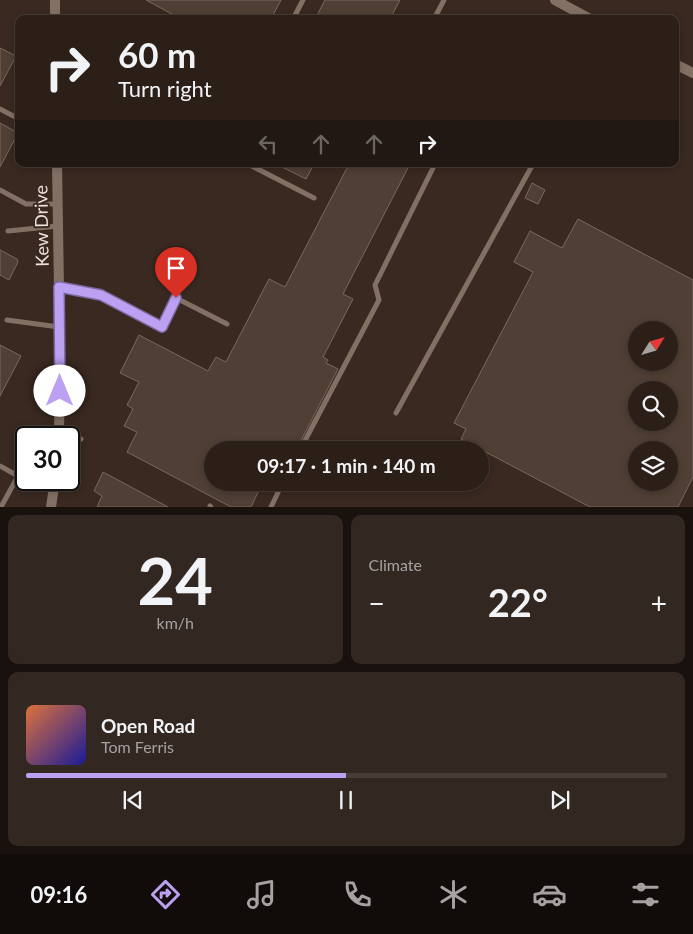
<!DOCTYPE html>
<meta charset="utf-8">
<style>
:root{--surface:#2b1f18;--page:#332721;--text:#f1f3f6;--muted:#a6a2a2;--line:#473d37;--accent:#bca0f2}
body{margin:0;font-family:Lato,sans-serif;background:var(--page);color:var(--text);height:100vh;display:flex;flex-direction:column;font-size:19px;white-space:nowrap}
*{box-sizing:border-box;margin:0}
p{font-size:16px;color:var(--muted)}
.icon{flex:none;width:28px;height:28px;fill:none;stroke:currentColor;stroke-width:2;stroke-linecap:round;stroke-linejoin:round}
.map{position:relative;height:507px;overflow:hidden}
.details{display:flex;flex-direction:column;gap:8px;padding:8px;background:#18110d;flex:1}
.details>*{flex:none}
.guide{position:absolute;left:15px;top:15px;width:664px;height:152px;border-radius:10px;box-shadow:0 2px 8px #0003,0 0 0 1px var(--line);background:#2b1f18;color:var(--text);overflow:hidden}
.needle{width:32px;rotate:53deg}
.tools{position:absolute;left:628px;top:321px;display:grid;gap:10px}
.tools a{display:grid;place-items:center;width:50px;height:50px;border-radius:50%;background:var(--surface);box-shadow:0 2px 8px #0003,0 0 0 1px var(--line);font-size:25px}
.speed{position:absolute;left:15px;top:426px;display:flex;gap:10px;font-size:25px;font-weight:700;text-align:center}
.speed>*{display:grid;place-content:center;width:65px;height:65px;border-radius:50%;background:var(--surface);box-shadow:0 2px 8px #0003,0 0 0 1px var(--line);line-height:1}
.speed .limit{border:2px solid #111;border-radius:8px;background:#fff;color:#111}
.pin{position:absolute;display:grid;place-items:center;width:42px;height:42px;color:#fff;margin:-51px -21px;border-radius:50% 50% 50% 0;rotate:-45deg;box-shadow:0 0 5px #0007}
.pin .icon{rotate:45deg}
.me{position:absolute;width:55px;margin:-28px;rotate:0deg;stroke-linejoin:round;filter:drop-shadow(0 0 4px #0008)}
.turn{display:flex;align-items:center;gap:18px;height:105px;padding:0 20px;font-size:22px}
.turn .icon{width:65px;height:65px;stroke-width:2.5}
.turn b{display:block;font-size:35px;line-height:42px}
.lanes{display:flex;align-items:center;height:48px;padding:0 20px;background:#0003;justify-content:center;gap:25px;direction:ltr}
.lanes .off{opacity:.35}
.big{font-size:38px;font-weight:700;line-height:1.1}
.details .tile{flex:1;display:flex;flex-direction:column;justify-content:center;gap:8px;min-width:0;padding:0 18px;border-radius:10px;background:var(--page)}
.details .dial{align-items:center;gap:0}
.dial b{font-size:65px;line-height:1}
.song{display:flex;align-items:center;gap:15px}
.cover{width:60px;height:60px;border-radius:8px;background:linear-gradient(135deg,hsl(20 70% 55%),hsl(240 70% 35%))}
.played{height:5px;border-radius:2px;background:linear-gradient(90deg,var(--accent) 50%,var(--line) 50%)}
.keys{display:flex;justify-content:space-around;direction:ltr}
.heat{display:flex;justify-content:space-between;align-items:center;font-size:28px;direction:ltr}
.details .tiles{flex:1;display:grid;gap:8px;grid-template-columns:1fr 1fr}
.tile:last-child{grid-column:span 2}
.trip{position:absolute;left:204px;top:441px;width:285px;height:50px;border-radius:25px;background:var(--surface);box-shadow:0 2px 8px #0003,0 0 0 1px var(--line);font-weight:700;line-height:50px;text-align:center}
.dock{display:flex;height:80px;justify-content:space-around;align-items:center;background:#110c0a;color:var(--muted)}
.dock .icon{width:35px;height:35px}
.dock .active{color:var(--accent)}
.dock b{font-size:22px;color:var(--text)}
.map>svg:first-child{display:block}
.building{fill:#4f3f35;stroke:#7a685e;fill-rule:evenodd}
.lines{fill:none;stroke-linecap:round;stroke-linejoin:round}
.service{stroke:#837065;stroke-width:5}
.minor{stroke:#837065;stroke-width:10}
.route-casing{stroke:#7a689d;stroke-width:12}
.route{stroke:#bca0f2;stroke-width:9}
.labels{text-anchor:middle;stroke-width:4;stroke-linejoin:round;paint-order:stroke}
.street-label{font-size:18px;fill:#ebe1db;stroke:#392920}
</style>
<div class="map">
<svg width="693" height="507" viewBox="0 0 693 507">
<rect width="100%" height="100%" fill="#392920"/>
<g class="building">
<path d="M146 0H281L271 19H181Z"/>
<path d="M325 0H400L390 19H315Z"/>
<path d="M0 48 16 56 0 86Z"/>
<path d="M0 123 18 133 0 167Z"/>
<path d="M276 164H314L306 179Z"/>
<path d="M349 164H410L343 294 353 299 323 357 328 360 326 363 338 369 296 450H212V482H263L251 507H231L127 452 137 432 124 426 133 409 127 405 139 382 120 373 139 335 208 371 216 357 226 362 269 279 285 287Z"/>
<path d="M532 183 545 190 538 204 525 198Z"/>
<path d="M578 219 693 280V477L678 507H590L461 439 466 429 454 423 533 272 514 262 530 231 562 248ZM636 330H669V362H636ZM636 390H669V422H636ZM636 450H669V482H636Z"/>
<path d="M0 250 17 259 18 262 9 280 0 275Z"/>
<path d="M0 345 21 356 0 396Z"/>
<path d="M103 472 118 480 168 507H97L102 496 94 491Z"/>
</g>
<g class="lines">
<g class="service">
<path d="M293 19 303 0"/>
<path d="M434 19 444 0"/>
<path d="M0 109 19 119"/>
<path d="M248 164 314 198"/>
<path d="M0 190 26 204H58"/>
<path d="M8 231 58 226"/>
<path d="M59 287 101 295 162 327 176 298 227 324"/>
<path d="M7 320 59 327"/>
<path d="M396 413 533 164"/>
<path d="M18 436 59 430 81 439"/>
<path d="M300 450 379 300 375 285 435 164"/>
<path d="M0 466 18 476 1 507"/>
<path d="M28 480 53 490"/>
<path d="M210 506 211 507"/>
<path d="M271 507 283 482"/>
</g>
<g class="minor">
<path d="M55 0V19"/>
<path d="M555 0 590 19"/>
<path d="M675 64 693 73"/>
<path d="M57 164 60 352 59 438"/>
<path d="M51 507 55 480"/>
</g>
</g>
<g class="lines">
<defs>
<path id="route" d="M60 391 59 287 101 295 162 327 176 298"/>
</defs>
<use href="#route" class="route-casing"/>
<use href="#route" class="route"/>
</g>
<g class="labels">
<g class="street-label">
<text transform="translate(42 226) rotate(-91)" y="6">Kew Drive</text>
</g>
</g>
</svg>
<div class="tools">
<a><svg class="needle" viewBox="-14 -14 28 28"><path d="M0-13l5 13h-10z" fill="#e53935"/><path d="M0 13l5-13h-10z" fill="#a6a2a2"/></svg></a>
<a><svg class="icon" aria-label="search" viewBox="0 0 24 24"><circle cx="10" cy="10" r="6"/><path d="M15 15l6 6"/></svg></a>
<a><svg class="icon" aria-label="layers" viewBox="0 0 24 24"><path d="M12 4l9 5-9 5-9-5zM3 14l9 5 9-5"/></svg></a>
</div>
<div class="speed"><div class="limit">30</div></div>
<div class="pin" style="left:176px;top:298px;background:#d93025"><svg class="icon" aria-label="arrive" viewBox="0 0 24 24"><path d="M6 21V4h12l-3 4 3 4H6"/></svg></div>
<svg class="me" style="left:60px;top:391px" viewBox="-20 -20 40 40"><circle r="19" fill="#fff"/><path d="M0-13L10 11 0 6-10 11z" fill="#bca0f2"/></svg>
<div class="trip">09:17 · 1 min · 140 m</div>
<div class="guide">
<div class="turn"><svg class="icon" aria-label="right" viewBox="0 0 24 24"><path d="M7 20v-9h11M14 6l5 5-5 5"/></svg><div><b>60 m</b>Turn right</div></div>
<div class="lanes"><svg class="icon off" aria-label="left" viewBox="0 0 24 24"><path d="M17 20v-9H6M10 6l-5 5 5 5"/></svg><svg class="icon off" aria-label="ahead" viewBox="0 0 24 24"><path d="M12 20V5M6 11l6-6 6 6"/></svg><svg class="icon off" aria-label="ahead" viewBox="0 0 24 24"><path d="M12 20V5M6 11l6-6 6 6"/></svg><svg class="icon" aria-label="right" viewBox="0 0 24 24"><path d="M7 20v-9h11M14 6l5 5-5 5"/></svg></div>
</div>
</div>
<section class="details">
<div class="tiles">
<div class="tile dial"><b>24</b><p>km/h</p></div>
<div class="tile"><p>Climate</p>
<div class="heat"><a>−</a><b class="big">22°</b><a>+</a></div>
</div>
<div class="tile">
<div class="song"><i class="cover"></i><div><b>Open Road</b><p>Tom Ferris</p></div></div>
<div class="played"></div>
<div class="keys"><svg class="icon" aria-label="previous" viewBox="0 0 24 24"><path d="M18 5L8 12l10 7zM5 5v14"/></svg><svg class="icon" aria-label="pause" viewBox="0 0 24 24"><path d="M8 5v14M16 5v14"/></svg><svg class="icon" aria-label="next" viewBox="0 0 24 24"><path d="M6 5l10 7-10 7zM19 5v14"/></svg></div>
</div>
</div>
</section>
<nav class="dock">
<b>09:16</b>
<svg class="icon active" aria-label="directions" viewBox="0 0 24 24"><path d="M12 3l9 9-9 9-9-9zM9 14v-3h6M13 9l2 2-2 2"/></svg>
<svg class="icon" aria-label="music" viewBox="0 0 24 24"><path d="M9 18V5l10-2v13"/><circle cx="6" cy="18" r="3"/><circle cx="16" cy="16" r="3"/></svg>
<svg class="icon" aria-label="phone" viewBox="0 0 24 24"><path d="M5 4h4l2 5-3 2q2 4 5 5l2-3 5 2v4C11 20 4 13 5 4z"/></svg>
<svg class="icon" aria-label="climate" viewBox="0 0 24 24"><path d="M12 3v18M4 7l16 10M4 17L20 7"/></svg>
<svg class="icon" aria-label="car" viewBox="0 0 24 24"><path d="M5 17H2v-5l4-1 3-4h7l3 4 3 1v5h-3M9 17h6M6 11h13"/><circle cx="7" cy="17" r="2"/><circle cx="17" cy="17" r="2"/></svg>
<svg class="icon" aria-label="filters" viewBox="0 0 24 24"><path d="M4 7h16M4 17h16"/><circle cx="9" cy="7" r="2"/><circle cx="15" cy="17" r="2"/></svg>
</nav>
